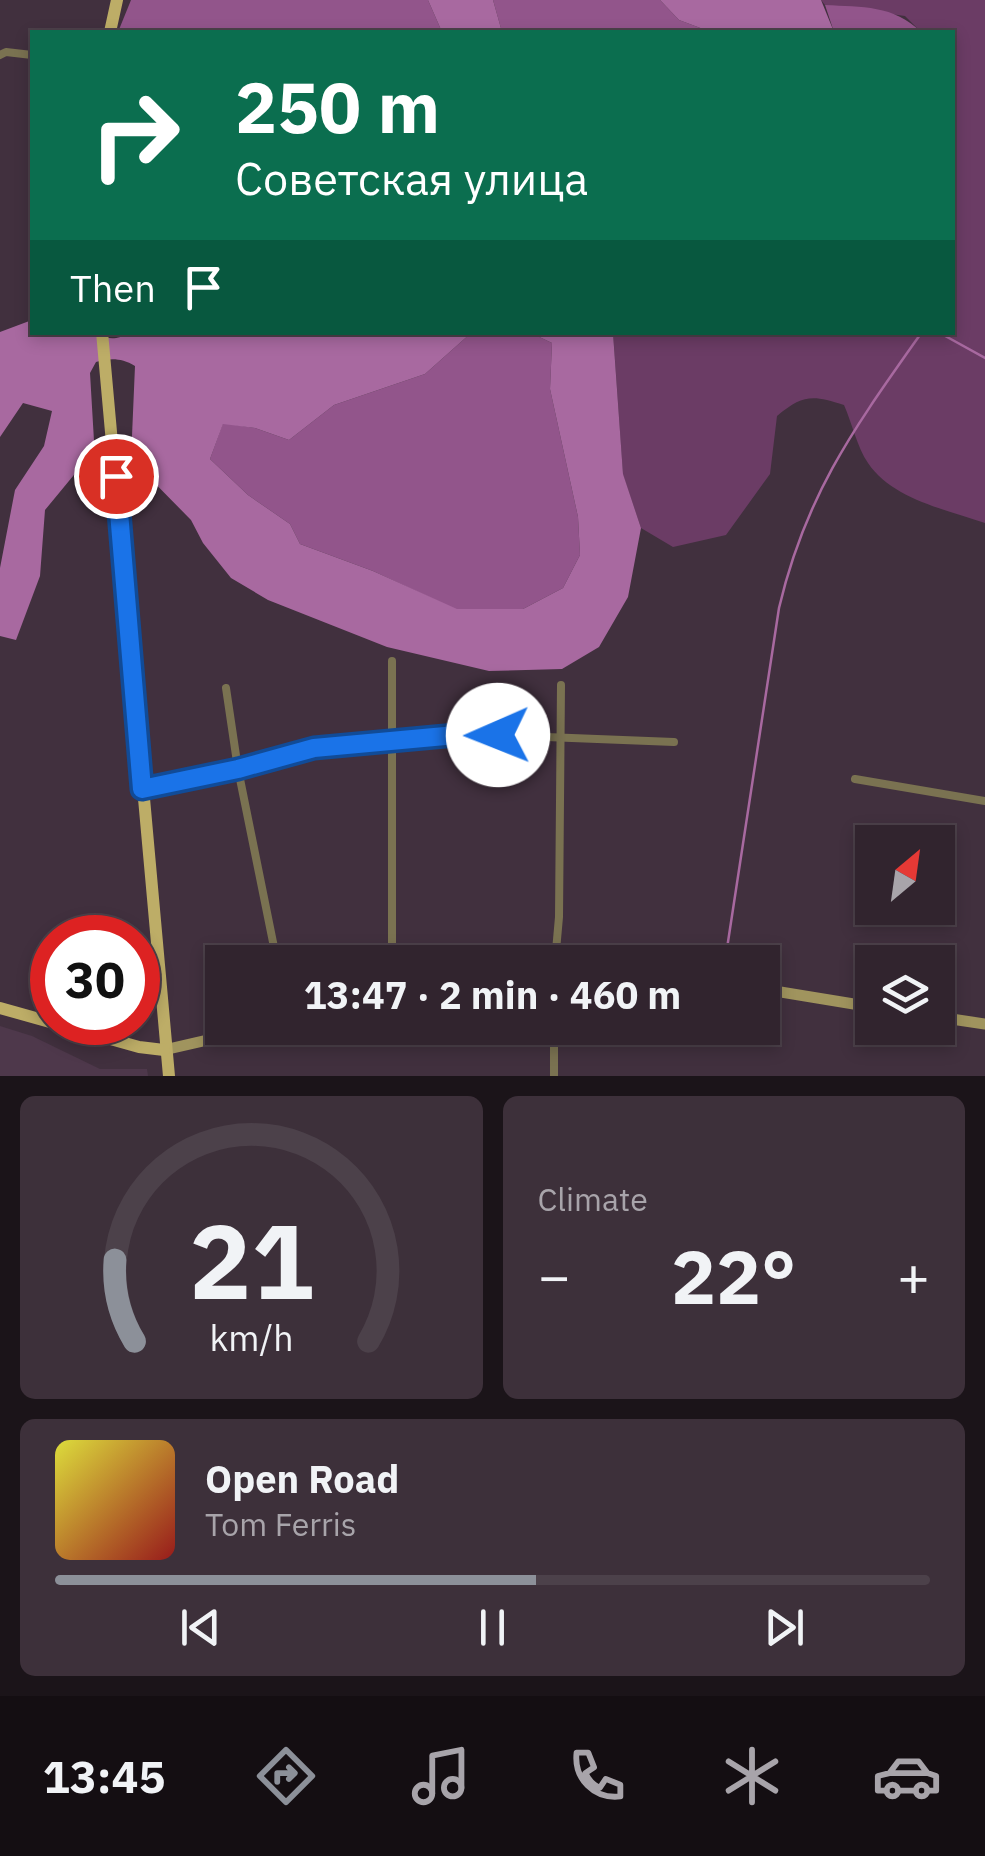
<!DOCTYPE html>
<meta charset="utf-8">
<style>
:root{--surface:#31242e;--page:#3d303a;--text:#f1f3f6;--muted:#a8a4aa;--line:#4c414a;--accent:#8c9099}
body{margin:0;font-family:"IBM Plex Sans",sans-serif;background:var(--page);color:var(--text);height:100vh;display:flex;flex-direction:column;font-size:38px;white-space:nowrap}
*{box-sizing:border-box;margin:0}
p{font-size:32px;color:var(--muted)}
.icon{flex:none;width:55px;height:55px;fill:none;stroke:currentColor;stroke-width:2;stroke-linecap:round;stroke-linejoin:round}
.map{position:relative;height:1076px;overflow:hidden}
.panel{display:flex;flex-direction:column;gap:20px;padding:20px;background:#1b1419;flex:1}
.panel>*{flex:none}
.banner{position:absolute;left:30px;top:30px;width:925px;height:305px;border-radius:0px;box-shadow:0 5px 15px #0003,0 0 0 2px var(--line);background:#0b6e4f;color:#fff;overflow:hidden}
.needle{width:65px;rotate:29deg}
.controls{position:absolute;left:855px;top:825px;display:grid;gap:20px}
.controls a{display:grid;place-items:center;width:100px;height:100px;border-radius:0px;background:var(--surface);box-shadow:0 5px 15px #0003,0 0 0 2px var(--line);font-size:50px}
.speed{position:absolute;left:30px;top:915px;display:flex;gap:20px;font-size:50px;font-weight:700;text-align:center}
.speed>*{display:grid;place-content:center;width:130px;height:130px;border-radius:50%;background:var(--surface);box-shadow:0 5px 15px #0003,0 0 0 2px var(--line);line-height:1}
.speed .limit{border:15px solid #d22;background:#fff;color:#111}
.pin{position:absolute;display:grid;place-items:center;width:85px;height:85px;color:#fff;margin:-42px;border:5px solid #fff;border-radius:50%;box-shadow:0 2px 10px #0007}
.me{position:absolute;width:110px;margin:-55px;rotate:269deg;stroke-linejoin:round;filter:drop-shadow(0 0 8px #0008)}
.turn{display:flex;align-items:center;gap:35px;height:210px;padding:0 40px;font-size:45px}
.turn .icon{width:130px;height:130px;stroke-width:2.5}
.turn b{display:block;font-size:70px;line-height:85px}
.then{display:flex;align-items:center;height:95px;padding:0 40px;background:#0003;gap:20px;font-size:38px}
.big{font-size:75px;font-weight:700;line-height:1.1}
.panel .widget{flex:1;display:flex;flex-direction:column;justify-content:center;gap:15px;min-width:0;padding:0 35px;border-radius:15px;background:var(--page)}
.panel .dial{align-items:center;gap:0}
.dial svg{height:260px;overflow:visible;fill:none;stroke:var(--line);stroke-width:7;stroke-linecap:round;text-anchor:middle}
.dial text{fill:var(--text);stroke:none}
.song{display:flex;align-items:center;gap:30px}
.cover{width:120px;height:120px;border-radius:15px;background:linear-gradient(135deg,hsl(60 70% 55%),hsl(0 70% 35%))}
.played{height:10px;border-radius:5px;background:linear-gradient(90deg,var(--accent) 55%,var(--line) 55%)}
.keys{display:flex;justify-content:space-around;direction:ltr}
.heat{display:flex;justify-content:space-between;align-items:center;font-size:55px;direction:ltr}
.panel .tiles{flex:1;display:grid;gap:20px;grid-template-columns:1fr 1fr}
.widget:last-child{grid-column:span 2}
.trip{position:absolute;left:205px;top:945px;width:575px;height:100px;border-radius:0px;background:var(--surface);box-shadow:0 5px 15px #0003,0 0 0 2px var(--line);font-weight:700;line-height:100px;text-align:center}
.tab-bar{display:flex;height:160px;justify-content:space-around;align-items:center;background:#140e12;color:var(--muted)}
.tab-bar .icon{width:70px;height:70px}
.tab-bar .current{color:var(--accent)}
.tab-bar b{font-size:45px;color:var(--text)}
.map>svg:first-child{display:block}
.built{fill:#4e384b}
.green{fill:#6b3c65}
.forest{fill:#92558b}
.water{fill:#a869a0}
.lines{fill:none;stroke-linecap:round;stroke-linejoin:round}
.stream{stroke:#a869a0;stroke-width:2.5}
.street{stroke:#7a7251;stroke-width:8}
.secondary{stroke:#a0945e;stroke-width:11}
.primary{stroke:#bdad67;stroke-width:12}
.route-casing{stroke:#114b97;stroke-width:25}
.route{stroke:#1a73e8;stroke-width:18}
</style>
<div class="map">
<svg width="985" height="1076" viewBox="0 0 985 1076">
<rect width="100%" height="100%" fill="#41303e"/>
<path class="built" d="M0 1026 32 1036 100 1069H147L148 1076H0Z"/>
<path class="green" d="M821 0H985V523C947 510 892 499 868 463 857 447 852 423 844 405 813 395 803 394 777 416L770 474 726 535 673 547 641 528 623 475 613 332H952V32H921L905 16 825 5Z"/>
<g class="forest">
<path d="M131 0H428L442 32H118Z"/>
<path d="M493 0H660L679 20 711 32H502Z"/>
<path d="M825 5C862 7 894 5 921 32H834Z"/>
<path d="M471 333H531L552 343 550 389 578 517 580 555 563 588 523 609 457 610 373 571 300 544 290 524 248 495 210 459 223 423 255 428 289 440 334 405 425 374Z"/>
</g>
<g class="water">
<path d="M428 0H493L502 32H442Z"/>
<path d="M660 0H821L834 32H711L679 20Z"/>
<path d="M32 320V332C49 333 67 331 84 333 102 334 111 345 130 332L471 333 425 374 334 405 289 440 255 428 223 424 210 459 248 495 290 524 300 544 373 571 457 609H523L563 588 580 555 578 517 550 389 552 343 531 333H613L623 474 641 528 628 597 599 647 562 669 489 671 387 647 268 600 231 578 203 543 191 520 131 459 135 366C121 358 111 358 96 362L90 373 95 458 78 470 45 510 40 576 16 640 0 636V568L15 490 44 446 52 411 23 403 0 437V332Z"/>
</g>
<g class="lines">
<g class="stream">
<path d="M938 332 985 358"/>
<path d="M726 955 779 608C806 493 855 427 922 332"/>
</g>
<g class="street">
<path d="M0 55 6 52 32 55"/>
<path d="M392 661V962"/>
<path d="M226 688 238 769 277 962"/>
<path d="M855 779 985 801"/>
<path d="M143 789 238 769 314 748 391 740 467 734 674 742"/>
<path d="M555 962 559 917 561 685"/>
<path d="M554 1076V1028"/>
</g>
<g class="secondary">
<path d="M546 962H565"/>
<path d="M762 989 872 1007"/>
<path d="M938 1017 985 1024"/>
<path d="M164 1050 260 1028"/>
</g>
<g class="primary">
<path d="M110 32 117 0"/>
<path d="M102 332 169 1076"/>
<path d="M0 1008 139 1047 164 1050"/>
</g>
</g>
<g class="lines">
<defs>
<path id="route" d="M116 476 142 789 238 769 314 748 467 734 498 735"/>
</defs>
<use href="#route" class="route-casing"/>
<use href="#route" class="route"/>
</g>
</svg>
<div class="controls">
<a><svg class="needle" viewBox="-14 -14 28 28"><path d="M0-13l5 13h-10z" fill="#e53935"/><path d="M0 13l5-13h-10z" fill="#a8a4aa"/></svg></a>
<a><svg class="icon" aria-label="layers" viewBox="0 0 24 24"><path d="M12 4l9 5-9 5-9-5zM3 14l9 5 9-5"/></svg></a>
</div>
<div class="speed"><div class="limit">30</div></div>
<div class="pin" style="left:116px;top:476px;background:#d93025"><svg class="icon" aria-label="arrive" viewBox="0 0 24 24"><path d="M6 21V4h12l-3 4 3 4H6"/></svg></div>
<svg class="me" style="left:498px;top:735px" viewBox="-20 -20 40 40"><circle r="19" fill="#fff"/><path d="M0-13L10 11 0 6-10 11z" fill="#1a73e8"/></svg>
<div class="trip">13:47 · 2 min · 460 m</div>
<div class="banner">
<div class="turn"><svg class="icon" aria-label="right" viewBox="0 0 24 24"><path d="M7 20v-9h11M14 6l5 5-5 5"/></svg><div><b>250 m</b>Советская улица</div></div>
<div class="then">Then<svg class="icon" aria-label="arrive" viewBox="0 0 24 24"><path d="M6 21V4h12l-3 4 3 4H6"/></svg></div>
</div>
</div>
<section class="panel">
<div class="tiles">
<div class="widget dial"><svg viewBox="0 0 100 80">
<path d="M14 69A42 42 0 1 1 86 69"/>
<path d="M14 69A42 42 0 0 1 8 44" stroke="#8c9099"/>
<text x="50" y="56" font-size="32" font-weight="700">21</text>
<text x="50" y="72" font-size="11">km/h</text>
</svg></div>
<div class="widget"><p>Climate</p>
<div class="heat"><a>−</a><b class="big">22°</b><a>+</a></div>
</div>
<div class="widget">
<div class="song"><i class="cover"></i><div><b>Open Road</b><p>Tom Ferris</p></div></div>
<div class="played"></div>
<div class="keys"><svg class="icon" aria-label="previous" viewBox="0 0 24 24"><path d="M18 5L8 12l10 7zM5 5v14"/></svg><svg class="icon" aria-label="pause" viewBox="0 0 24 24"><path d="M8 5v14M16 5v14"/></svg><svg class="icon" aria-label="next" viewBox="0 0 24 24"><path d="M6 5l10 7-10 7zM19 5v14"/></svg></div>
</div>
</div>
</section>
<nav class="tab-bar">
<b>13:45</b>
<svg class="icon current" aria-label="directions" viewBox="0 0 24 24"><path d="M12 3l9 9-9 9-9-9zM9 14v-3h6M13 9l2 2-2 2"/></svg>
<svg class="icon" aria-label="music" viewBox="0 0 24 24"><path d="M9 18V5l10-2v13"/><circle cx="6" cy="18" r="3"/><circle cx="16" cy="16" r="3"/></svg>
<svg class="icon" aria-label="phone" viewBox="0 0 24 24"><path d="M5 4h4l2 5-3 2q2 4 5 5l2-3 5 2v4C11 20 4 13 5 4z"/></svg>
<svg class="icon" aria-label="climate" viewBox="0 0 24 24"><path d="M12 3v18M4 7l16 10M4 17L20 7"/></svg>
<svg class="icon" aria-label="car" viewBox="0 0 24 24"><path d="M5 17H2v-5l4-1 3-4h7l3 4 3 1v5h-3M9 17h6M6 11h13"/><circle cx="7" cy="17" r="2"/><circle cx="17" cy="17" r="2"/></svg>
</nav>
